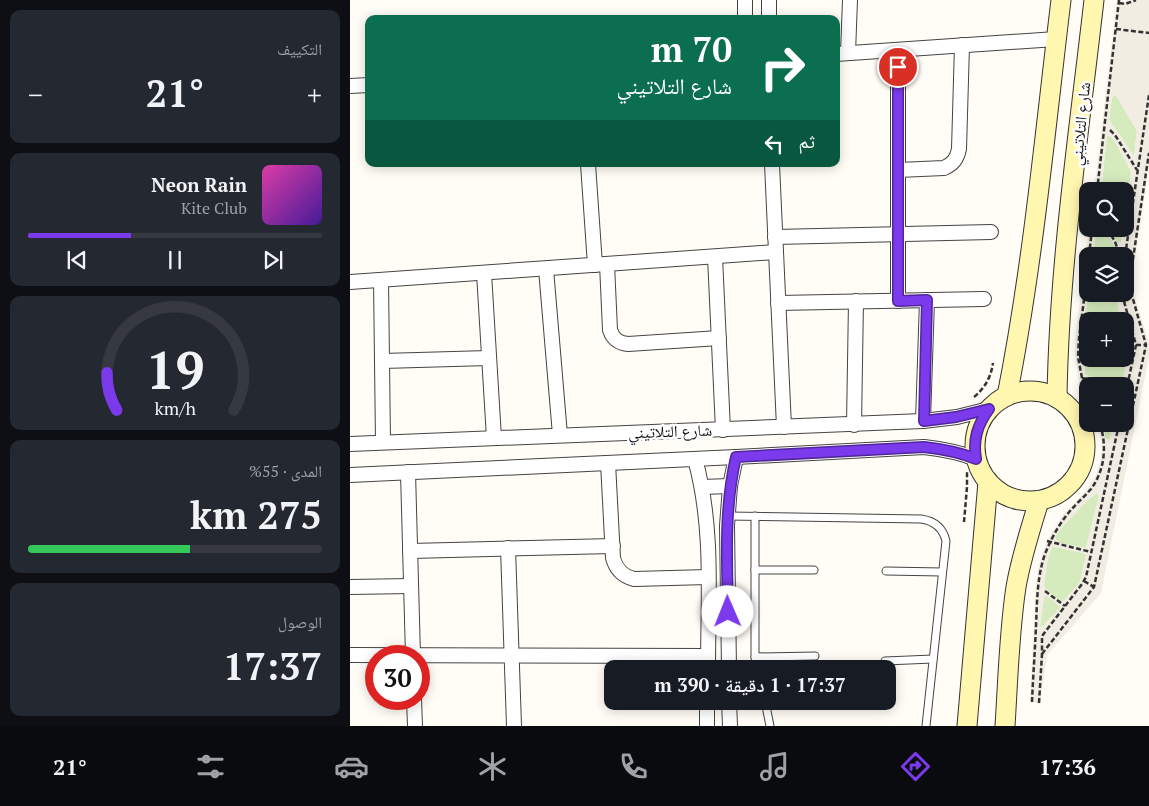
<!DOCTYPE html>
<html lang="ar">
<meta charset="utf-8">
<style>
:root{--surface:#171b24;--page:#242831;--text:#f1f3f6;--muted:#9ea1a6;--line:#363941;--accent:#7c3aed}
body{margin:0;font-family:"PT Serif","Noto Naskh Arabic",serif;background:var(--page);color:var(--text);direction:rtl;height:100vh;display:flex;flex-direction:column;font-size:19px;white-space:nowrap}
*{box-sizing:border-box;margin:0}
p{font-size:16px;color:var(--muted)}
.icon{flex:none;width:28px;height:28px;fill:none;stroke:currentColor;stroke-width:2;stroke-linecap:round;stroke-linejoin:round}
.map{position:relative;flex:1;overflow:hidden;direction:ltr}
.side{display:flex;flex-direction:column;gap:10px;padding:10px;background:#0d0f14;width:350px}
.side>*{flex:none}
.hud{position:absolute;left:15px;top:15px;width:475px;height:152px;border-radius:10px;box-shadow:0 2px 12px #0003;direction:rtl;background:#0b6e4f;color:#fff;overflow:hidden}
.controls{position:absolute;left:729px;top:182px;display:grid;gap:10px}
.controls a{display:grid;place-items:center;width:55px;height:55px;border-radius:10px;background:var(--surface);box-shadow:0 2px 12px #0003;font-size:25px}
.speed{position:absolute;left:15px;top:645px;display:flex;gap:10px;font-size:25px;font-weight:700;text-align:center}
.speed>*{display:grid;place-content:center;width:65px;height:65px;border-radius:50%;background:var(--surface);box-shadow:0 2px 12px #0003;line-height:1}
.speed .limit{border:8px solid #d22;background:#fff;color:#111}
.pin{position:absolute;display:grid;place-items:center;width:42px;height:42px;color:#fff;margin:-21px;border:2px solid #fff;border-radius:50%;box-shadow:0 1px 5px #0007}
.me{position:absolute;width:55px;margin:-28px;rotate:359deg;stroke-linejoin:round;filter:drop-shadow(0 0 4px #0008)}
.turn{display:flex;align-items:center;gap:18px;height:105px;padding:0 25px;font-size:22px}
.turn .icon{width:65px;height:65px;stroke-width:2.5}
.turn b{display:block;font-size:35px;line-height:42px}
.then{display:flex;align-items:center;height:48px;padding:0 25px;background:#0003;gap:10px;font-size:19px}
.big{font-size:38px;font-weight:600;line-height:1.1}
.side .card{flex:1;display:flex;flex-direction:column;justify-content:center;gap:8px;min-width:0;padding:0 18px;border-radius:10px;background:var(--page)}
.side .dial{align-items:center;gap:0}
.dial svg{height:130px;overflow:visible;fill:none;stroke:var(--line);stroke-width:7;stroke-linecap:round;text-anchor:middle}
.dial text{fill:var(--text);stroke:none}
.song{display:flex;align-items:center;gap:15px}
.cover{width:60px;height:60px;border-radius:8px;background:linear-gradient(135deg,hsl(320 70% 55%),hsl(260 70% 35%))}
.played{height:5px;border-radius:2px;background:linear-gradient(90deg,var(--accent) 35%,var(--line) 35%)}
.keys{display:flex;justify-content:space-around;direction:ltr}
.heat{display:flex;justify-content:space-between;align-items:center;font-size:28px;direction:ltr}
.charge{height:8px;border-radius:4px;background:linear-gradient(90deg,#34c759 55%,var(--line) 0)}
.trip{position:absolute;left:254px;top:660px;width:292px;height:50px;border-radius:10px;background:var(--surface);box-shadow:0 2px 12px #0003;font-weight:600;line-height:50px;text-align:center;direction:rtl}
.tabs{display:flex;height:80px;justify-content:space-around;align-items:center;background:#090b0e;color:var(--muted)}
.tabs .icon{width:35px;height:35px}
.tabs .on{color:var(--accent)}
.tabs b{font-size:22px;color:var(--text)}
main{display:flex;flex:1;min-height:0}
.map>svg:first-child{display:block}
.green{fill:#d5ebbd}
.plaza{fill:#f1ede2;fill-rule:evenodd}
.lines{fill:none;stroke-linecap:round;stroke-linejoin:round}
.service-casing{stroke:#444;stroke-width:9}
.minor-casing{stroke:#444;stroke-width:16}
.secondary-casing{stroke:#333;stroke-width:21}
.path{stroke:#333;stroke-width:2.5;stroke-dasharray:5 2.5;stroke-linecap:butt}
.service{stroke:#fff;stroke-width:7}
.minor{stroke:#fff;stroke-width:14}
.secondary{stroke:#fff6b0;stroke-width:19}
.route-casing{stroke:#51269a;stroke-width:12}
.route{stroke:#7c3aed;stroke-width:9}
.labels{text-anchor:middle;stroke-width:5;stroke-linejoin:round;paint-order:stroke}
.street-label{font-size:16px;fill:#111;stroke:#fff}
</style>
<main>
<div class="map">
<svg width="799" height="726" viewBox="0 0 799 726">
<rect width="100%" height="100%" fill="#fffdf5"/>
<g class="green">
<path d="M766 95 787 131 784 156 759 120 762 98 763 96Z"/>
<path d="M757 135 762 137 764 140 782 172 775 217V191H751Z"/>
<path d="M746 229H755L766 248 765 252 761 256H743Z"/>
<path d="M760 229H773L771 242 768 243 767 242Z"/>
<path d="M738 294H765L769 310 767 318 735 320Z"/>
<path d="M775 329 780 347 772 383 735 375 734 335 737 334 738 359H775Z"/>
<path d="M754 424H763L760 439 758 440 755 438Z"/>
<path d="M748 493 749 496 736 548 710 543 707 541 705 538 707 533C717 522 735 498 748 493Z"/>
<path d="M702 546 737 554 730 582 714 601H710L695 588 694 585 697 562Z"/>
<path d="M696 595 709 606 710 608 691 628 690 626 694 597Z"/>
</g>
<path class="plaza" d="M767 0H771V2H774L777 0H799V165L781 285 799 343V357L751 593 697 655 690 704 680 701 686 584 688 569 692 555 697 541 712 516 736 491 746 475 751 457 752 447 751 438 748 424H754L755 438 758 440 760 439 763 424H775V386H756L737 382 738 386 737 404 731 390 728 378 725 354V342L739 229H746L743 256H738V294L735 320 767 318 769 310 765 294H775V256H761L765 252 766 248 755 229H760L767 242 769 243 771 242 773 229H775V217L781 172 764 140 759 135 757 136 751 191H744ZM764 95 767 97 787 131 784 156 759 120 762 98ZM738 321H775V329L780 347 772 383 735 375 734 335 737 334ZM748 493 749 496 736 548 710 543 707 541 705 538 707 533 737 501 746 494ZM702 546 736 554 730 582 713 601H710L695 588 694 585 697 562ZM696 595 709 606 710 608 694 626 691 628 690 626 694 597Z"/>
<g class="lines">
<defs>
<g id="service">
<path d="M377 516 571 519C585 521 593 528 596 541L576 726"/>
<path d="M405 516V657L407 669"/>
<path d="M405 570H464"/>
<path d="M536 571 592 572"/>
<path d="M405 657 465 656"/>
<path d="M535 661 583 659"/>
<path d="M415 701 420 726"/>
</g>
<g id="minor">
<path d="M395 19V0"/>
<path d="M419 19V0"/>
<path d="M498 53 500 0"/>
<path d="M486 54 706 39"/>
<path d="M0 86 19 85"/>
<path d="M238 164 245 265"/>
<path d="M422 164 434 427"/>
<path d="M548 170 594 168C603 164 607 159 609 149L612 45"/>
<path d="M425 237 641 232"/>
<path d="M365 257 373 430"/>
<path d="M257 264 260 330C263 339 268 343 278 344L369 338"/>
<path d="M196 269 210 435"/>
<path d="M134 273 144 438"/>
<path d="M31 280 33 442"/>
<path d="M0 282 426 252"/>
<path d="M548 301V50"/>
<path d="M428 303 634 299"/>
<path d="M32 361 139 358"/>
<path d="M573 421 577 300"/>
<path d="M504 425 506 301"/>
<path d="M0 444 573 421 607 417 639 409"/>
<path d="M345 459C364 527 358 599 358 669"/>
<path d="M258 463 263 558C266 569 272 576 284 579L358 577"/>
<path d="M58 472 63 656"/>
<path d="M0 475 386 457 574 447C592 449 609 452 626 459"/>
<path d="M352 487 380 486"/>
<path d="M158 548 164 726"/>
<path d="M60 551 263 546"/>
<path d="M0 587 61 586"/>
<path d="M0 655 358 656"/>
<path d="M379 669 377 526 380 486 386 457"/>
<path d="M64 699 65 726"/>
<path d="M379 701 380 726"/>
<path d="M357 726V701"/>
</g>
<g id="secondary">
<circle cx="680" cy="446" r="55"/>
<path d="M657 396C683 265 695 132 711 0"/>
<path d="M707 398C709 265 729 132 744 0"/>
<path d="M617 726 638 482"/>
<path d="M655 726C658 680 659 633 666 587 671 558 680 530 689 501"/>
</g>
</defs>
<use href="#service" class="service-casing"/>
<use href="#minor" class="minor-casing"/>
<use href="#secondary" class="secondary-casing"/>
<g class="path">
<path d="M769 3 775 4 786 0"/>
<path d="M766 29 799 33"/>
<path d="M760 130 765 135 787 170"/>
<path d="M747 191 769 0"/>
<path d="M757 229C762 237 771 247 765 256"/>
<path d="M739 256 742 229"/>
<path d="M775 256 799 95"/>
<path d="M738 269 729 338 728 357 732 378 738 396"/>
<path d="M772 294 786 345 775 396"/>
<path d="M766 321 779 319"/>
<path d="M730 329 738 327"/>
<path d="M786 345H796"/>
<path d="M732 378 769 386"/>
<path d="M624 397C635 388 641 377 643 363"/>
<path d="M614 522 617 487V471"/>
<path d="M697 541 741 552"/>
<path d="M734 581 744 587"/>
<path d="M695 591 715 606"/>
<path d="M692 654 744 587 796 345 779 285 799 153"/>
<path d="M682 702C683 677 685 651 686 626 687 602 687 577 695 554 701 539 709 524 720 511 726 504 734 497 741 489 755 470 757 446 750 424"/>
<path d="M689 703 692 654V636L732 584 736 577 769 424"/>
</g>
<use href="#service" class="service"/>
<use href="#minor" class="minor"/>
<use href="#secondary" class="secondary"/>
</g>
<g class="lines">
<defs>
<path id="route" d="M378 612C377 560 374 508 386 457L574 447C592 449 609 452 626 459 623 440 627 425 639 409L606 417 574 421 577 300 548 301V67"/>
</defs>
<use href="#route" class="route-casing"/>
<use href="#route" class="route"/>
</g>
<g class="labels">
<g class="street-label">
<text transform="translate(730 124) rotate(-84)" y="6">شارع التلاتيني</text>
<text transform="translate(320 431) rotate(-2)" y="6">شارع التلاتيني</text>
</g>
</g>
</svg>
<div class="controls">
<a><svg class="icon" aria-label="search" viewBox="0 0 24 24"><circle cx="10" cy="10" r="6"/><path d="M15 15l6 6"/></svg></a>
<a><svg class="icon" aria-label="layers" viewBox="0 0 24 24"><path d="M12 4l9 5-9 5-9-5zM3 14l9 5 9-5"/></svg></a>
<a>+</a>
<a>−</a>
</div>
<div class="speed"><div class="limit">30</div></div>
<div class="pin" style="left:548px;top:67px;background:#d93025"><svg class="icon" aria-label="arrive" viewBox="0 0 24 24"><path d="M6 21V4h12l-3 4 3 4H6"/></svg></div>
<svg class="me" style="left:378px;top:612px" viewBox="-20 -20 40 40"><circle r="19" fill="#fff"/><path d="M0-13L10 11 0 6-10 11z" fill="#7c3aed"/></svg>
<div class="trip">17:37 · 1 دقيقة · 390 m</div>
<div class="hud">
<div class="turn"><svg class="icon" aria-label="right" viewBox="0 0 24 24"><path d="M7 20v-9h11M14 6l5 5-5 5"/></svg><div><b>70 m</b>شارع التلاتيني</div></div>
<div class="then">ثم<svg class="icon" aria-label="left" viewBox="0 0 24 24"><path d="M17 20v-9H6M10 6l-5 5 5 5"/></svg></div>
</div>
</div>
<section class="side">
<div class="card"><p>التكييف</p>
<div class="heat"><a>−</a><b class="big">21°</b><a>+</a></div>
</div>
<div class="card">
<div class="song"><i class="cover"></i><div><b>Neon Rain</b><p>Kite Club</p></div></div>
<div class="played"></div>
<div class="keys"><svg class="icon" aria-label="previous" viewBox="0 0 24 24"><path d="M18 5L8 12l10 7zM5 5v14"/></svg><svg class="icon" aria-label="pause" viewBox="0 0 24 24"><path d="M8 5v14M16 5v14"/></svg><svg class="icon" aria-label="next" viewBox="0 0 24 24"><path d="M6 5l10 7-10 7zM19 5v14"/></svg></div>
</div>
<div class="card dial"><svg viewBox="0 0 100 80">
<path d="M14 69A42 42 0 1 1 86 69"/>
<path d="M14 69A42 42 0 0 1 8 46" stroke="#7c3aed"/>
<text x="50" y="56" font-size="32" font-weight="700">19</text>
<text x="50" y="72" font-size="11">km/h</text>
</svg></div>
<div class="card"><p>المدى · 55%</p><b class="big">275 km</b><div class="charge"></div></div>
<div class="card"><p>الوصول</p><b class="big">17:37</b></div>
</section>
</main>
<nav class="tabs">
<b>17:36</b>
<svg class="icon on" aria-label="directions" viewBox="0 0 24 24"><path d="M12 3l9 9-9 9-9-9zM9 14v-3h6M13 9l2 2-2 2"/></svg>
<svg class="icon" aria-label="music" viewBox="0 0 24 24"><path d="M9 18V5l10-2v13"/><circle cx="6" cy="18" r="3"/><circle cx="16" cy="16" r="3"/></svg>
<svg class="icon" aria-label="phone" viewBox="0 0 24 24"><path d="M5 4h4l2 5-3 2q2 4 5 5l2-3 5 2v4C11 20 4 13 5 4z"/></svg>
<svg class="icon" aria-label="climate" viewBox="0 0 24 24"><path d="M12 3v18M4 7l16 10M4 17L20 7"/></svg>
<svg class="icon" aria-label="car" viewBox="0 0 24 24"><path d="M5 17H2v-5l4-1 3-4h7l3 4 3 1v5h-3M9 17h6M6 11h13"/><circle cx="7" cy="17" r="2"/><circle cx="17" cy="17" r="2"/></svg>
<svg class="icon" aria-label="filters" viewBox="0 0 24 24"><path d="M4 7h16M4 17h16"/><circle cx="9" cy="7" r="2"/><circle cx="15" cy="17" r="2"/></svg>
<b>21°</b>
</nav>
